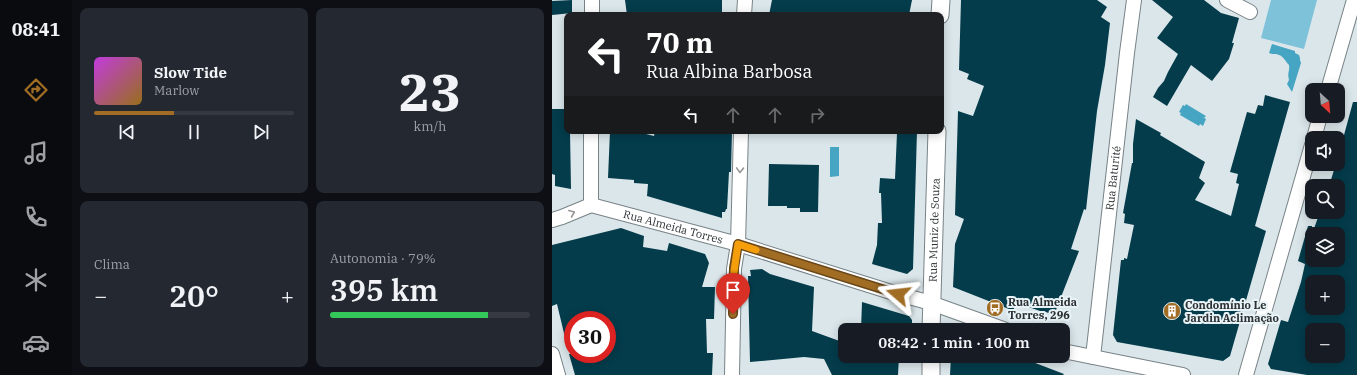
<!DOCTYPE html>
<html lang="pt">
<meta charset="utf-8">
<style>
:root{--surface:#171b24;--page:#242831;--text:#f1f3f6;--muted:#9ea1a6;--line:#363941;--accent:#a16d25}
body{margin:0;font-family:"IBM Plex Serif",serif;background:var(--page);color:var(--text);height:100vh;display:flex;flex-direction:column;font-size:15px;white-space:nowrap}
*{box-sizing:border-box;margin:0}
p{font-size:13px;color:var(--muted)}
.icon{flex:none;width:22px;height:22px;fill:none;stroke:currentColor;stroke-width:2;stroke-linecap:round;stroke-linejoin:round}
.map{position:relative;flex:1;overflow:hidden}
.side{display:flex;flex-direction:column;gap:8px;padding:8px;background:#0d0f14;width:480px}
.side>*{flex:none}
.top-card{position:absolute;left:12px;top:12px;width:380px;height:122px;border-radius:8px;box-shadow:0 2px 10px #0003;background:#202124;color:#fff;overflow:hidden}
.needle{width:26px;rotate:154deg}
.buttons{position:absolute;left:753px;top:83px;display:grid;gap:8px}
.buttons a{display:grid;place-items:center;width:40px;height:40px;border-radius:8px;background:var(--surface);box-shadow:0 2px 10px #0003;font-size:20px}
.speed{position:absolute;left:12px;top:311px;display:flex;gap:8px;font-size:20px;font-weight:700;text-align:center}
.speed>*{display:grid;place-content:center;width:52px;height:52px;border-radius:50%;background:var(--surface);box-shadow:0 2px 10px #0003;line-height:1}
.speed .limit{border:6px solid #d22;background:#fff;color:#111}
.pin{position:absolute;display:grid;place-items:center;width:34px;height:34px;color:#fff;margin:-41px -17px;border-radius:50% 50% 50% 0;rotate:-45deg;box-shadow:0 0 4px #0007}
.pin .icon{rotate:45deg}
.me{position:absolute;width:44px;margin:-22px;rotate:287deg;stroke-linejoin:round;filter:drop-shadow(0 0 3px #0008)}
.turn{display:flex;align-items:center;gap:14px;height:84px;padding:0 16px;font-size:18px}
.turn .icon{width:52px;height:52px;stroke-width:2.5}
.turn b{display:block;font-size:28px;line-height:34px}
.lanes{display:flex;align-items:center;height:38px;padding:0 16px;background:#0003;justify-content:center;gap:20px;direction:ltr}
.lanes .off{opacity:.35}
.big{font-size:30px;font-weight:600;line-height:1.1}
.side .widget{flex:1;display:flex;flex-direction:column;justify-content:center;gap:6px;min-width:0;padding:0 14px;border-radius:8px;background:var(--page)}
.side .dial{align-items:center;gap:0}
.dial b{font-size:52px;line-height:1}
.song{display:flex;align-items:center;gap:12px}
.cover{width:48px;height:48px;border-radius:6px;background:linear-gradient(135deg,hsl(290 70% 55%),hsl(40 70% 35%))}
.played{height:4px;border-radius:2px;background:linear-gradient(90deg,var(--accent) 40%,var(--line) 40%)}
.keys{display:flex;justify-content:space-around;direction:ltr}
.heat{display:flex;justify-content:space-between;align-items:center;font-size:22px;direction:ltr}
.charge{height:6px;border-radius:3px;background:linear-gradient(90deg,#34c759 79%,var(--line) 0)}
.side .tiles{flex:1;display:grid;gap:8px;grid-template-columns:repeat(2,1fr)}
.trip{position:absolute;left:286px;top:323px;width:232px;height:40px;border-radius:8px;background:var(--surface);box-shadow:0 2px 10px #0003;font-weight:600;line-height:40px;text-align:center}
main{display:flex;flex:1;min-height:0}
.tabs{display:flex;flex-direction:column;width:72px;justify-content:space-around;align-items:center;background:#090b0e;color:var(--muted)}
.tabs .icon{width:28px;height:28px}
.tabs .selected{color:var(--accent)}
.tabs b{font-size:18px;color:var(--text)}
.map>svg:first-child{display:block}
.green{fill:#7dc2d9}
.water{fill:#46a5c2}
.building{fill:#043c4b;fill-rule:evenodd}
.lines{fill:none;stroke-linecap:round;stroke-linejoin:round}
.minor-casing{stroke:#788387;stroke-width:16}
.tertiary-casing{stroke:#788387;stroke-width:19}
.minor{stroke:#fff;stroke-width:14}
.tertiary{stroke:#fff;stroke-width:17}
.oneway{stroke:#969898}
.route-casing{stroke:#694718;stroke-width:10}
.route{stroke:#a16d25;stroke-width:7}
.slow{stroke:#f59e0b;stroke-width:7}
.labels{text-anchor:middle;stroke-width:4;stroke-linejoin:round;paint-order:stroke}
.street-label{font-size:11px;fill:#2c3032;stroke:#e7f3f7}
.poi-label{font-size:11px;font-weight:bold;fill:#2c3032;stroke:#e7f3f7;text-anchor:start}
</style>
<main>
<nav class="tabs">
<b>08:41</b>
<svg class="icon selected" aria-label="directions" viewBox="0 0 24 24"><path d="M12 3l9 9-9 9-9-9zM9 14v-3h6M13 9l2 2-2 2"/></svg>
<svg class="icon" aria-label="music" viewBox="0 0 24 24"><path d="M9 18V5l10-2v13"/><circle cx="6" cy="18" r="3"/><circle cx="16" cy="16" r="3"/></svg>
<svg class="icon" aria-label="phone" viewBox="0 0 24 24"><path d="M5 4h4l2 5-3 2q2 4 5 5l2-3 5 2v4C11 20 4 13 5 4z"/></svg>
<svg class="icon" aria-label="climate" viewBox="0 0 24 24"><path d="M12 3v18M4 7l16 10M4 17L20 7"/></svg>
<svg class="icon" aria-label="car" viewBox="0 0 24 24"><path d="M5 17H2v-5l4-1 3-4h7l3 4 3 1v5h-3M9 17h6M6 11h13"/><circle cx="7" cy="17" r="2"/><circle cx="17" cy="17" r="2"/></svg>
</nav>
<section class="side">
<div class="tiles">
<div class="widget">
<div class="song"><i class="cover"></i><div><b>Slow Tide</b><p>Marlow</p></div></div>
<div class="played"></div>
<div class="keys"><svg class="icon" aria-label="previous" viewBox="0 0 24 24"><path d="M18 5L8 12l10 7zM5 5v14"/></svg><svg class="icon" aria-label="pause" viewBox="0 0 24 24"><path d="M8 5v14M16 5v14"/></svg><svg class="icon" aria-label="next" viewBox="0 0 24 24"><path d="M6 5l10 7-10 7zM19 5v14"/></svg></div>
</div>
<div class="widget dial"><b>23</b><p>km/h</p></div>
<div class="widget"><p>Clima</p>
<div class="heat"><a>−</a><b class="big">20°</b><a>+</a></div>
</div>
<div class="widget"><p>Autonomia · 79%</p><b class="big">395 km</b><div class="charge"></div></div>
</div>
</section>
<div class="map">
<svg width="805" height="375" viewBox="0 0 805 375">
<rect width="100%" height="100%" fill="#dae6ea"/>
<path class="green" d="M719 0H765L752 49 709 38Z"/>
<g class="water">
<path d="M720 44 743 51V53L747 55 748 58V60L749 63 740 92 735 84 737 80C735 72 738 71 737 65 734 62 731 56 727 55 724 53 721 55 717 53Z"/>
<path d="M634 104 654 116 652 118 654 119 651 126 648 124 647 126 628 115 629 113 627 112 631 105 633 106Z"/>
<path d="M278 147H287V176L278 177Z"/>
</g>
<g class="building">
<path d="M20 0V13L0 15V1Z"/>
<path d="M73 0H170V15H75Z"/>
<path d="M220 0H360L357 15H217Z"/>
<path d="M409 0H545L555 7 549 17 558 23 553 65 545 111 534 210 532 209 519 249 527 251 502 315 491 311V312L462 302V311L401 287 403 244 412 219 403 215 406 111 421 116 432 86 415 79 417 74 407 70Z"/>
<path d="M600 0H652L669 13 687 18 680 43H682L677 59 660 81 639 65 615 106 601 97 606 88 612 81 616 72 626 54 605 38 621 17Z"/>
<path d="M713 95 738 102 703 226 714 231 678 356 671 361 565 342 561 335 569 260H572V258L575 259 582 225 572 223 573 214 571 213 580 163H581V144L584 119 609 133 608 135 653 162 647 178 653 183 643 200 679 216 687 184 684 183 686 174 678 172 695 112 703 114 706 105 711 106Z"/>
<path d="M801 102H805V375H755L719 369 716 364 729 320 736 322 749 282 753 264 746 261 756 226H760V260H786V234H760L768 212H786V186H777L782 170 786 171V157ZM760 282H786V308H760ZM760 330H786V356H760Z"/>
<path d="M0 109H15V131H18L19 189 3 186V175L0 174Z"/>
<path d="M58 131H82L102 136 103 131H180L179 172H177L175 209H174L173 212H170V218L95 196 96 184 82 183V180L56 178Z"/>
<path d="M346 131H365L361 269 355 274 320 264 325 245 326 223H330L329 193H327L328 178 343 179 345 133H346Z"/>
<path d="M217 164 267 165 266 212H248V208H235V206H216Z"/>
<path d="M69 228 92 236 91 247 115 251 117 243 153 254 157 263 150 287H163L162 319H154L155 353H161L160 375H23L17 354H55V320H21V350H16L5 304 0 306V245Z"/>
<path d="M210 269 218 274 262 287 260 331 293 343V356H347L346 375H280L272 359 252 357 198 362 196 276H199L198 270Z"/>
<path d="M310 302 357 316 360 320V330H309Z"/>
<path d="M399 356H465L512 374 511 375H398Z"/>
</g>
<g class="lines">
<defs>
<g id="minor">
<path d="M675 0 698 12"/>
<path d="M40 15V0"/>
<path d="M192 15 193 0"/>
<path d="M776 90 802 0"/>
<path d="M762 138 768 116"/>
<path id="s1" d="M39 205 186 244 339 292 379 303 454 330"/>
<path d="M39 205V131"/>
<path d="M0 220 10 217 39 205"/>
<path d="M511 351 631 375"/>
<path d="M0 354 6 375"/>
<path id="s2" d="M541 357 575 53 582 0"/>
<path d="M180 375 182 269 186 244 189 131"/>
<path d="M694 375 760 145"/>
</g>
<g id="tertiary">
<path d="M388 15 389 0"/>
<path id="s3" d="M379 330 385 131"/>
<path d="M379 375V356"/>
</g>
</defs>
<use href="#minor" class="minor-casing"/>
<use href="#tertiary" class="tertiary-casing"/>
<use href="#minor" class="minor"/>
<use href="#tertiary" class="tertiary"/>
</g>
<defs><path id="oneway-chevron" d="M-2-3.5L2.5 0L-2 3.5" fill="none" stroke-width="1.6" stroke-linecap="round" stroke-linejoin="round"/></defs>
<g class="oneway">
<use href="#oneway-chevron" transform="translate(188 170) rotate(92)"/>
<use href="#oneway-chevron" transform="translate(20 213) rotate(-23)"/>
</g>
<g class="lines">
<defs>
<path id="route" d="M181 314 182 268 186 244 346 294"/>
</defs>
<use href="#route" class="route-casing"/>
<use href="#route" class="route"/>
<path class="slow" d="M182 272 186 244 204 250"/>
</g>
<defs>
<symbol id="bus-disc" viewBox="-11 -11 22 22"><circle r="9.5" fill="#a16d25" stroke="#e7f3f7"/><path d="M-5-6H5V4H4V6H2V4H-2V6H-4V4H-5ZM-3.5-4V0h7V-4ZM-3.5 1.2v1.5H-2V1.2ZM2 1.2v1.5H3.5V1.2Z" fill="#fff"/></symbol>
<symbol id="building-disc" viewBox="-11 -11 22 22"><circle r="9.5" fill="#a16d25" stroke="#e7f3f7"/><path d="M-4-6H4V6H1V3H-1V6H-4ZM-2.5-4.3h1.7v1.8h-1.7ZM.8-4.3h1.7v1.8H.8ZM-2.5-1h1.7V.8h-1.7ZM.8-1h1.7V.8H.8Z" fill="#fff"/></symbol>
</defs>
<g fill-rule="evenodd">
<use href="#bus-disc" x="433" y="298" width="20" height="20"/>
<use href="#building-disc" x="610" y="301" width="20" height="20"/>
</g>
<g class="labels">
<g class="street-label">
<text dy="4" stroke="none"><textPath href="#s2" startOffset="180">Rua Baturité</textPath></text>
<text dy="4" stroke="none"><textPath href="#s1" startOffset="85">Rua Almeida Torres</textPath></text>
<text dy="4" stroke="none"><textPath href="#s3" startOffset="100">Rua Muniz de Souza</textPath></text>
</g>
<g class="poi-label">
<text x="456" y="306">Rua Almeida<tspan x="456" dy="13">Torres, 296</tspan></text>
<text x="633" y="309">Condomínio Le<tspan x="633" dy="13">Jardin Aclimação</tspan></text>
</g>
</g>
</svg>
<div class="buttons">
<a><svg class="needle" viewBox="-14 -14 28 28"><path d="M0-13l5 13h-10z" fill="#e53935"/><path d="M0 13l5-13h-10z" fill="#9ea1a6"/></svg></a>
<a><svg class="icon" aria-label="sound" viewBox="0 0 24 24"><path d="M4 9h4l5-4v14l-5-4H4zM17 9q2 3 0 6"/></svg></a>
<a><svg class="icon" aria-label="search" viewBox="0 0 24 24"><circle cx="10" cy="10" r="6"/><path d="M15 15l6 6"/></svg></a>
<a><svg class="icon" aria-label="layers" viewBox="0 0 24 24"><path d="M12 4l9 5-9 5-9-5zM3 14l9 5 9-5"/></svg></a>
<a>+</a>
<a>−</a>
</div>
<div class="speed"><div class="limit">30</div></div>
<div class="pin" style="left:181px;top:314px;background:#d93025"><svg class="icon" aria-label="arrive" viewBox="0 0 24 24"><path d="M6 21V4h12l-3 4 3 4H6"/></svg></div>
<svg class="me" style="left:346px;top:294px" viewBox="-20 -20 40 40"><path d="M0-17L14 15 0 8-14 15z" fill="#a16d25" stroke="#fff" stroke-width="4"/></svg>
<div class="trip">08:42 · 1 min · 100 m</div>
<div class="top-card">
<div class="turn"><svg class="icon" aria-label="left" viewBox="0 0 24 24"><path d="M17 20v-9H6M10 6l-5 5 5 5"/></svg><div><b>70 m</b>Rua Albina Barbosa</div></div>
<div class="lanes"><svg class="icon" aria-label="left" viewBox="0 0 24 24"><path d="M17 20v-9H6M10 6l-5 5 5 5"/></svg><svg class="icon off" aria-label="ahead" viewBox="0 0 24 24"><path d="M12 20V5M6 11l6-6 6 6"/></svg><svg class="icon off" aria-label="ahead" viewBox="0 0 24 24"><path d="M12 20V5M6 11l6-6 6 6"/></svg><svg class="icon off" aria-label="right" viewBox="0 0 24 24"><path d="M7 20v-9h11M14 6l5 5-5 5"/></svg></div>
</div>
</div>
</main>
